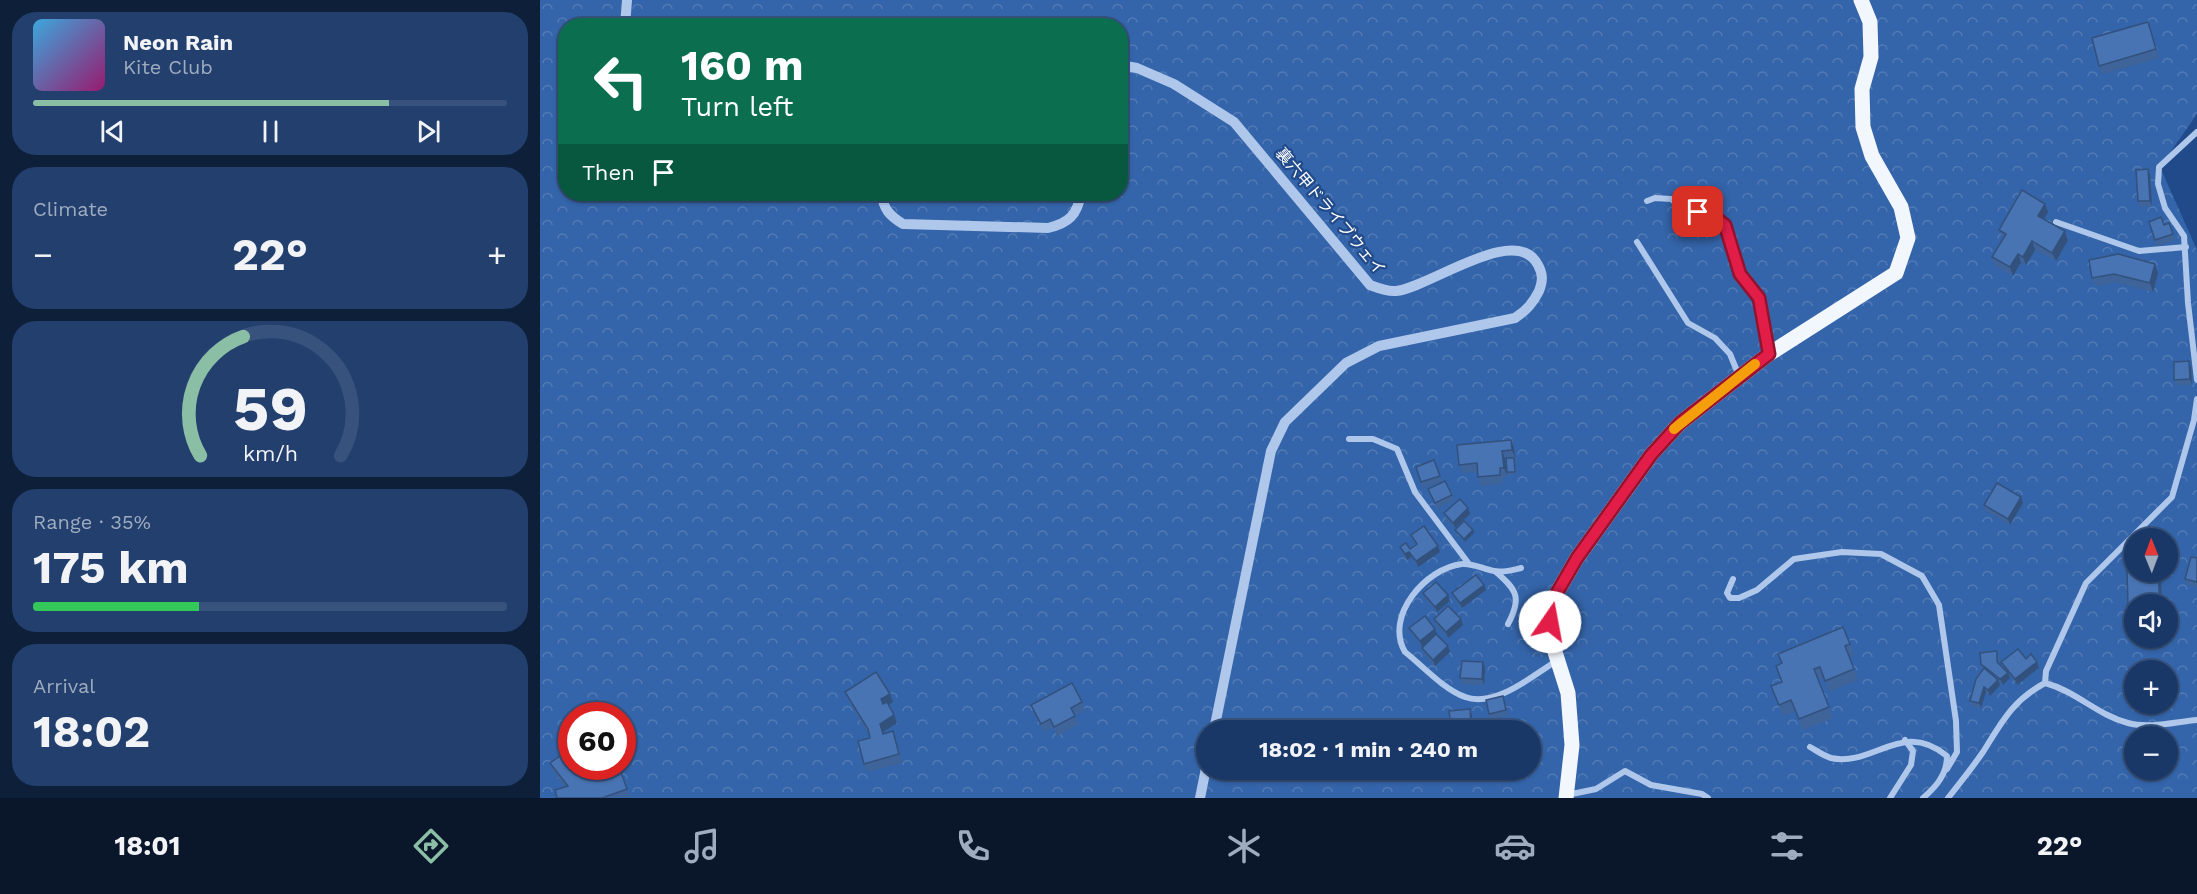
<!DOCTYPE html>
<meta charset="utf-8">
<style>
:root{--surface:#193868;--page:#223f6e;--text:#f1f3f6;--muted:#9facc0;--line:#37527c;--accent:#8abfa5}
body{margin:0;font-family:"Work Sans","Noto Sans JP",sans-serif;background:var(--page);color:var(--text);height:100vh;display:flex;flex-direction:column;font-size:22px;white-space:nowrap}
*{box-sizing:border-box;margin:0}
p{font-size:20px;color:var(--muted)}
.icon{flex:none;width:33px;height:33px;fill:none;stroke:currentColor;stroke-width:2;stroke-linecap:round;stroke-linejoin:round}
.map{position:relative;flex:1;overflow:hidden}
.details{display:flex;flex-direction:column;gap:12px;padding:12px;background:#0e1f39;width:540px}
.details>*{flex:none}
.guide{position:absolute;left:18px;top:18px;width:570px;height:183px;border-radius:24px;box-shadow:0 2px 4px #0004,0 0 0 2px var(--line);background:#0b6e4f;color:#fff;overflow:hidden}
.needle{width:39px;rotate:359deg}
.buttons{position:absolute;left:1584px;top:528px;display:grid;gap:12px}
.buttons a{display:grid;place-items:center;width:54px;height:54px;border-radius:50%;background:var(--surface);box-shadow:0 2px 4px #0004,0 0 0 2px var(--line);font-size:30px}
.speed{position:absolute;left:18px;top:702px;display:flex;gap:12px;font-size:30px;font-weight:700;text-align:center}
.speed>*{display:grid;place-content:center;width:78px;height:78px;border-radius:50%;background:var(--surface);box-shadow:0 2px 4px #0004,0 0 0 2px var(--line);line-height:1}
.speed .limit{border:9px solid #d22;background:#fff;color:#111}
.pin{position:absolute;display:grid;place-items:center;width:51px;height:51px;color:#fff;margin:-26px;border-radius:12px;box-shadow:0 3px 9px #0006}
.me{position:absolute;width:66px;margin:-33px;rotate:12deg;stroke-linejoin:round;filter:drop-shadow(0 0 4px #0008)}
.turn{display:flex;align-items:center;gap:21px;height:126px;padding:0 24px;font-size:27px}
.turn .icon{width:78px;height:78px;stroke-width:2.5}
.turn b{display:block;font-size:42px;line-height:51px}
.then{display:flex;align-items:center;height:57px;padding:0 24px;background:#0003;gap:12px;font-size:22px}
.big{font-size:45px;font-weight:700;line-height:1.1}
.details .card{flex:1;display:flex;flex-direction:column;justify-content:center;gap:9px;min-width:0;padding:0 21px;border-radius:24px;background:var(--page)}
.details .dial{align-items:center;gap:0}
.dial svg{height:156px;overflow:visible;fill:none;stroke:var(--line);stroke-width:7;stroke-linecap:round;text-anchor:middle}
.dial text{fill:var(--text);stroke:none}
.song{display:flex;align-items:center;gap:18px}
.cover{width:72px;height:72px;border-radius:9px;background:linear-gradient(135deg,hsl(200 70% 55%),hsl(320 70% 35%))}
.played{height:6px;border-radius:3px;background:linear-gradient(90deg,var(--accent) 75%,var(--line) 75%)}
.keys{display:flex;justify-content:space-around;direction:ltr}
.heat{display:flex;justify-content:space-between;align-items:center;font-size:33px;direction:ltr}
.charge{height:9px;border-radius:4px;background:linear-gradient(90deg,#34c759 35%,var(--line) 0)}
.trip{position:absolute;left:656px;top:720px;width:345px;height:60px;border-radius:30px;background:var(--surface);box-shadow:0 2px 4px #0004,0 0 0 2px var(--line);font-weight:700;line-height:60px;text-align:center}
.menu{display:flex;height:96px;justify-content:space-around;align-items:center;background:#0a162a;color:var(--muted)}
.menu .icon{width:42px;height:42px}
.menu .on{color:var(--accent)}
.menu b{font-size:27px;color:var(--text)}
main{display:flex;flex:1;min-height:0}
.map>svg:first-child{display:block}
.forest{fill:url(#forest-crowns);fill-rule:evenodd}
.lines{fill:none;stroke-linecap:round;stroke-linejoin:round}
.minor{stroke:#aec7eb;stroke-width:6}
.tertiary{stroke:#aec7eb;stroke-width:10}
.primary{stroke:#f2f7fe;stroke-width:15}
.wall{fill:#3f649a}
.shaded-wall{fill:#33517d}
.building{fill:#4974b3;stroke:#33517d;stroke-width:1.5}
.route-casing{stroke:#92132f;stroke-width:15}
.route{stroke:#e11d48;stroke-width:10}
.slow{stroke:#f59e0b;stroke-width:10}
.labels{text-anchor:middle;stroke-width:4.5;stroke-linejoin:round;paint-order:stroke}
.street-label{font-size:16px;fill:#fff;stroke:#214a8b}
</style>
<main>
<section class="details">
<div class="card">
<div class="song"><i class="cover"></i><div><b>Neon Rain</b><p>Kite Club</p></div></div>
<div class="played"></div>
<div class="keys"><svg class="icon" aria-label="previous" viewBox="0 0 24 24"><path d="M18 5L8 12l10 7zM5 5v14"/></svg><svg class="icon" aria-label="pause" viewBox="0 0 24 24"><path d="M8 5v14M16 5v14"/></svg><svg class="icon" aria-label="next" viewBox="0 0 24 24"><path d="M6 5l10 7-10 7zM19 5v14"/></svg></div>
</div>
<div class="card"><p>Climate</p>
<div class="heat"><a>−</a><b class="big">22°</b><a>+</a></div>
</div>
<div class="card dial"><svg viewBox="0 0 100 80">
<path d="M14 69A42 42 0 1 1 86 69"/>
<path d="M14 69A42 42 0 0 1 36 8" stroke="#8abfa5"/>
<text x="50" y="56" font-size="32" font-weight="700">59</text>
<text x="50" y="72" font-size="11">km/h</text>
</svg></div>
<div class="card"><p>Range · 35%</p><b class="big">175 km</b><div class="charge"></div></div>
<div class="card"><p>Arrival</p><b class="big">18:02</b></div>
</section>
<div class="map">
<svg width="1657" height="798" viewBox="0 0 1657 798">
<defs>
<pattern id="forest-crowns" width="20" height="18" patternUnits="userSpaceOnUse" patternTransform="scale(1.5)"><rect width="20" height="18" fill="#3464a9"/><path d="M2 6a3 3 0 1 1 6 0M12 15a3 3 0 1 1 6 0" fill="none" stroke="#527bb6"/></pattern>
</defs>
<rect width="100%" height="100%" fill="#214a8b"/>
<path class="forest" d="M0 0H1657V114L1620 167 1657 250V798H0ZM26 26H580V194H26ZM1594 538H1628V572H1594ZM1594 604H1628V638H1594ZM1594 670H1628V704H1594ZM32 716H82V766H32ZM666 730H990V770H666ZM1594 736H1628V770H1594Z"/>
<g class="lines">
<g class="minor">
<path d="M1657 132 1619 167 1618 184 1625 208 1644 236 1648 303 1657 380"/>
<path d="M1107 201 1115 198 1131 199 1142 208 1174 216 1185 225 1200 274 1219 298 1229 353"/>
<path d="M1516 222 1599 251 1646 247"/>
<path d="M1097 242 1148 323 1175 338 1190 354 1199 376"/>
<path d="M809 439H833L857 449 875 492 929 564"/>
<path d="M981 568C973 570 963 573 954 571 943 569 933 563 922 564 886 568 844 616 865 652 883 666 903 689 925 697 956 708 993 675 1018 660"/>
<path d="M956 572C977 590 982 598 968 624"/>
<path d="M1193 579 1187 593 1190 598H1199L1217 590 1254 559 1302 552 1341 554 1382 576 1399 605 1416 721 1417 752 1407 769"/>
<path d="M1505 683 1506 671 1546 583 1632 497 1654 420 1657 399"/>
<path d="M1270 747C1277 751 1284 756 1291 758 1334 767 1362 719 1407 756 1407 774 1397 786 1383 798"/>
<path d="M1027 795 1056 789 1085 771 1111 785 1162 794 1168 798"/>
<path d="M1350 798 1371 765 1373 751 1365 740"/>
<path d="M1408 798C1420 783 1432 768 1443 752 1462 722 1472 701 1505 683 1536 691 1557 715 1588 723 1609 729 1635 722 1657 720"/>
</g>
<g class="tertiary">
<path d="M85 26 87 0"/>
<path d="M580 65 597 68 634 84 694 122 830 285C838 288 847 292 856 291 889 288 976 222 998 265 1003 274 1003 281 999 291 993 303 987 310 975 318L839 346 806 363 745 422 731 451 674 730"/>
<path d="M122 194 143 198 159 194"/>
<path d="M342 194C343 209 350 216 363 224L508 228C529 223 537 215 541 194"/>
<path d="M660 798 666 768"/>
</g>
<path class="primary" d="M1026 798 1032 745 1028 693 1015 652 1010 622 1011 603 1037 558 1111 455 1140 423 1229 354 1356 273 1368 238 1361 207 1332 156 1323 127 1322 89 1331 57 1330 22 1321 0"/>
</g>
<g class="wall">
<path d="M1611 31 1619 58 1563 74 1559 66Z"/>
<path d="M1610 175 1612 206 1600 207 1598 201Z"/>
<path d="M1505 204 1508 212 1504 219 1528 240 1516 261 1495 250 1486 265 1481 262 1473 276 1455 266 1452 257 1463 239 1459 230Z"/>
<path d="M1629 223 1635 240 1617 246 1615 240 1624 225Z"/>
<path d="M1549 260 1618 273 1613 292 1577 282 1556 286 1552 278Z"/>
<path d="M1651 367 1652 385H1636L1634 380Z"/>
<path d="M971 440 974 448 976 460V474L968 475 967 472 966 459H965L967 476 963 477V483L941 486 938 477V472L922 473 919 465Z"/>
<path d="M894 460 902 481 883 488 876 467Z"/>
<path d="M888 489 912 495 914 500 897 509Z"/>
<path d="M1481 497 1483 503 1470 525 1446 511 1444 505Z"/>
<path d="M928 508 930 514 915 528 906 519 904 513Z"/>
<path d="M871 535 898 546 900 552 878 567 871 557 867 560 862 553 860 547 870 549 876 545Z"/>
<path d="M1657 558V587L1647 585 1645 579Z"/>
<path d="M1621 579 1622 604H1594V613L1591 614 1588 605Z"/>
<path d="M944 585 946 590 922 608 914 598 912 593Z"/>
<path d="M883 593 908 595 910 601 897 612 885 599Z"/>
<path d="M894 619H921L923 625 908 638 896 625Z"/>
<path d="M869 628 897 634V635L910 652 895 666 884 654 882 648 891 639 882 647 872 634Z"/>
<path d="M1310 644 1314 655 1309 657 1318 680 1289 692 1284 678 1278 680 1293 718 1263 730 1255 711 1243 716 1231 686 1242 682 1236 666 1242 663 1238 654Z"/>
<path d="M1457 651 1459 657V664L1466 671 1463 667 1461 662 1486 659 1497 662 1499 668 1477 685 1468 673 1470 678 1463 685 1459 682 1460 685 1450 696 1446 692 1441 708 1432 706 1430 701 1443 669 1441 664Z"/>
<path d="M943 662 945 668 944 685 922 684 920 678Z"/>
<path d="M305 692 350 694 353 702 348 705 354 715 357 723 343 732V734L356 740 362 763 327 772 324 764 330 738 329 735 308 700Z"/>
<path d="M963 696 968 716 951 719 949 714Z"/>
<path d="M542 702 545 710 535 715 538 725 517 736 513 727 504 732 494 713 491 705Z"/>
<path d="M930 709 932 715 933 729 913 730 911 726Z"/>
<path d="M10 763 49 778 79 767 90 797 17 798 25 787 13 771Z"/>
</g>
<g class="shaded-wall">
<path d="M1608 169 1610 175 1612 206 1610 201Z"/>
<path d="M1505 204 1508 212 1501 224 1498 216Z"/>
<path d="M1525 231 1528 240 1516 261 1512 253Z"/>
<path d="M1492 241 1495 250 1486 265 1483 257Z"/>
<path d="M1478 254 1481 262 1473 276 1470 267Z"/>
<path d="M1615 264 1618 273 1613 292 1610 283Z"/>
<path d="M1649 361 1651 367 1652 385 1650 379Z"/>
<path d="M971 440 974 448 975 458 972 450Z"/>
<path d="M962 451 965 459 967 476 964 468Z"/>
<path d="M1481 497 1483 503 1470 525 1468 519Z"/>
<path d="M928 508 930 514 915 528 913 523Z"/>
<path d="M933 530 934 533 925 542 924 539Z"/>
<path d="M898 546 900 552 878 567 876 561Z"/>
<path d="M869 552 871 557 867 560 865 554Z"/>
<path d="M1618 572 1621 579 1622 604H1620Z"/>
<path d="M944 585 946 590 922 608 920 603Z"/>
<path d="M908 595 910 601 897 612 895 607Z"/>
<path d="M921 619 923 625 908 638 906 632Z"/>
<path d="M895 629 897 634 882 647 880 641Z"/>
<path d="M908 646 910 652 895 666 893 660Z"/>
<path d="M943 662 945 668 944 685 942 679Z"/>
<path d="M1497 662 1499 668 1477 685 1475 679Z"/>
<path d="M1468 673 1470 678 1463 685 1460 679Z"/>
<path d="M1458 680 1460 685 1450 696 1448 690Z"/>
<path d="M1444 687 1446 692 1441 708 1439 703Z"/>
<path d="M350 694 353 702 344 708 341 699Z"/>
<path d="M930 709 932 715 933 729 931 724Z"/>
<path d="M354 715 357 723 343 732 346 742 340 724Z"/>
<path d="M87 737 88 739 85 745 84 742Z"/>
</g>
<g class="building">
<path d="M1608 22 1616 49 1559 66 1552 38Z"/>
<path d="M1608 169 1610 201H1598L1596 170Z"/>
<path d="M1482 190 1505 204 1498 216 1525 231 1512 253 1492 241 1483 257 1478 254 1470 267 1452 257 1466 234 1459 230Z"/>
<path d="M1621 217 1624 225 1629 223 1633 234 1615 240 1609 222Z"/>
<path d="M1578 254 1615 264 1610 283 1574 274 1552 278 1549 260Z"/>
<path d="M1649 361 1650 379 1634 380V362Z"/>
<path d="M971 440 972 450 962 451 964 468H960V475L938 477 937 463 919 465 917 445Z"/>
<path d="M966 458H974L975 472H967Z"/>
<path d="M894 460 900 476 881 482 876 467Z"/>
<path d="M905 481 912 495 895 503 888 489Z"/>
<path d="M1457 483 1481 497 1468 519 1444 505Z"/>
<path d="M920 499 928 508 913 523 904 513Z"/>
<path d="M924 521 933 530 924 539 915 530Z"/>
<path d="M884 526 898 546 876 561 869 552 865 554 860 547 866 543 870 549 877 544 871 535Z"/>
<path d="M1651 557 1657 558V582L1645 579Z"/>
<path d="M1587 571 1618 572 1620 604 1588 605Z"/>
<path d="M936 575 944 585 920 603 912 593Z"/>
<path d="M896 582 908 595 895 607 883 593Z"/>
<path d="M908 606 921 619 906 632 894 619Z"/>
<path d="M885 616 895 629 880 641 869 628Z"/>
<path d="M1303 627 1310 644 1305 646 1314 669 1285 681 1280 667 1274 669 1289 707 1259 719 1251 700 1239 705 1231 686 1242 682 1236 666 1242 663 1238 654Z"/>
<path d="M896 634 908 646 893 660 882 648Z"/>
<path d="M1478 649 1486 659 1491 654 1497 662 1475 679 1461 662Z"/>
<path d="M1457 651V662L1468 673 1460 679 1441 664 1440 653Z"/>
<path d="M922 661 943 662 942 679 920 678Z"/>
<path d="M1444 668 1458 680 1448 690 1444 687 1439 703 1430 701 1436 679Z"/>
<path d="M336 672 350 694 341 699 343 704 347 702 354 715 340 724 343 734 353 731 359 754 324 764 318 741 330 738 328 729 305 692Z"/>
<path d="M532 683 542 702 531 708 535 716 514 727 510 719 501 724 491 705Z"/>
<path d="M963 696 966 710 949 714 946 700Z"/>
<path d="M930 709 931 724 911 726 909 711Z"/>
<path d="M82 734 87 737 84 742H82Z"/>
<path d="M29 750 32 753V766H41L49 778 79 767 87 789 62 798H17L15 790 28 786 10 763Z"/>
</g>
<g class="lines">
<defs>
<path id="route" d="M1010 622 1011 603 1037 558 1111 455 1140 423 1229 354 1219 298 1200 274 1185 225 1174 216 1158 212"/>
</defs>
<use href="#route" class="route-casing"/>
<use href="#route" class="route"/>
<path class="slow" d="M1134 429 1215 364"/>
</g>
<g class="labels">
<g class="street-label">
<text transform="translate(791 211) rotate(50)" y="6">裏六甲ドライブウェイ</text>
</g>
</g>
</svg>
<div class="buttons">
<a><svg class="needle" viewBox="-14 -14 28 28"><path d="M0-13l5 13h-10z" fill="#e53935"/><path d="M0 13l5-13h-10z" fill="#9facc0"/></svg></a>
<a><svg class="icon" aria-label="sound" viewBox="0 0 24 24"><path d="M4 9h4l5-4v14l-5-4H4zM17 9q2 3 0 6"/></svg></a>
<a>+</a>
<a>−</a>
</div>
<div class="speed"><div class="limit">60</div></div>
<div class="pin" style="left:1158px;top:212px;background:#d93025"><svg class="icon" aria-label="arrive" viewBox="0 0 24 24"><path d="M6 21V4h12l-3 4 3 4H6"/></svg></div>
<svg class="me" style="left:1010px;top:622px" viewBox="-20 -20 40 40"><circle r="19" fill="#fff"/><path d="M0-13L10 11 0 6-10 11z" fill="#e11d48"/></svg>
<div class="trip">18:02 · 1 min · 240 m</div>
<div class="guide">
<div class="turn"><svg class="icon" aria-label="left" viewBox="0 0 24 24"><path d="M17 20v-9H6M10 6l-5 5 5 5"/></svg><div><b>160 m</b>Turn left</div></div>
<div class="then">Then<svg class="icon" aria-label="arrive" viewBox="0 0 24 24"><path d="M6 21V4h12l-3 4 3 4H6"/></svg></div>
</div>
</div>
</main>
<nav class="menu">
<b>18:01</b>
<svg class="icon on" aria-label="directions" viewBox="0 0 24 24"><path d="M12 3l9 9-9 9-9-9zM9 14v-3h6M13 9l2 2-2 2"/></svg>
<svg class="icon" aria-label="music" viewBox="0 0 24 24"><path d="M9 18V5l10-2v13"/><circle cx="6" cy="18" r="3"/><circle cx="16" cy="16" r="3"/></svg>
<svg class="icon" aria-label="phone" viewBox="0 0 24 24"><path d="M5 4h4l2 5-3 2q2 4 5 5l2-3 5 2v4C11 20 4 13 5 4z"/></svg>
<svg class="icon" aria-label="climate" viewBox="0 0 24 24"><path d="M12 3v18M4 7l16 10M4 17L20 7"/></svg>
<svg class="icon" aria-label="car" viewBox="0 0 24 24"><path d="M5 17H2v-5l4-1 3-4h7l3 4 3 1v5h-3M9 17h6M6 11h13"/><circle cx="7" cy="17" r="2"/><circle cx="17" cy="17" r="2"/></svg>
<svg class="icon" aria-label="filters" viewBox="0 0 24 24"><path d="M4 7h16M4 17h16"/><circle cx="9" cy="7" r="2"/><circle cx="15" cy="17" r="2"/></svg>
<b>22°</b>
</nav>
